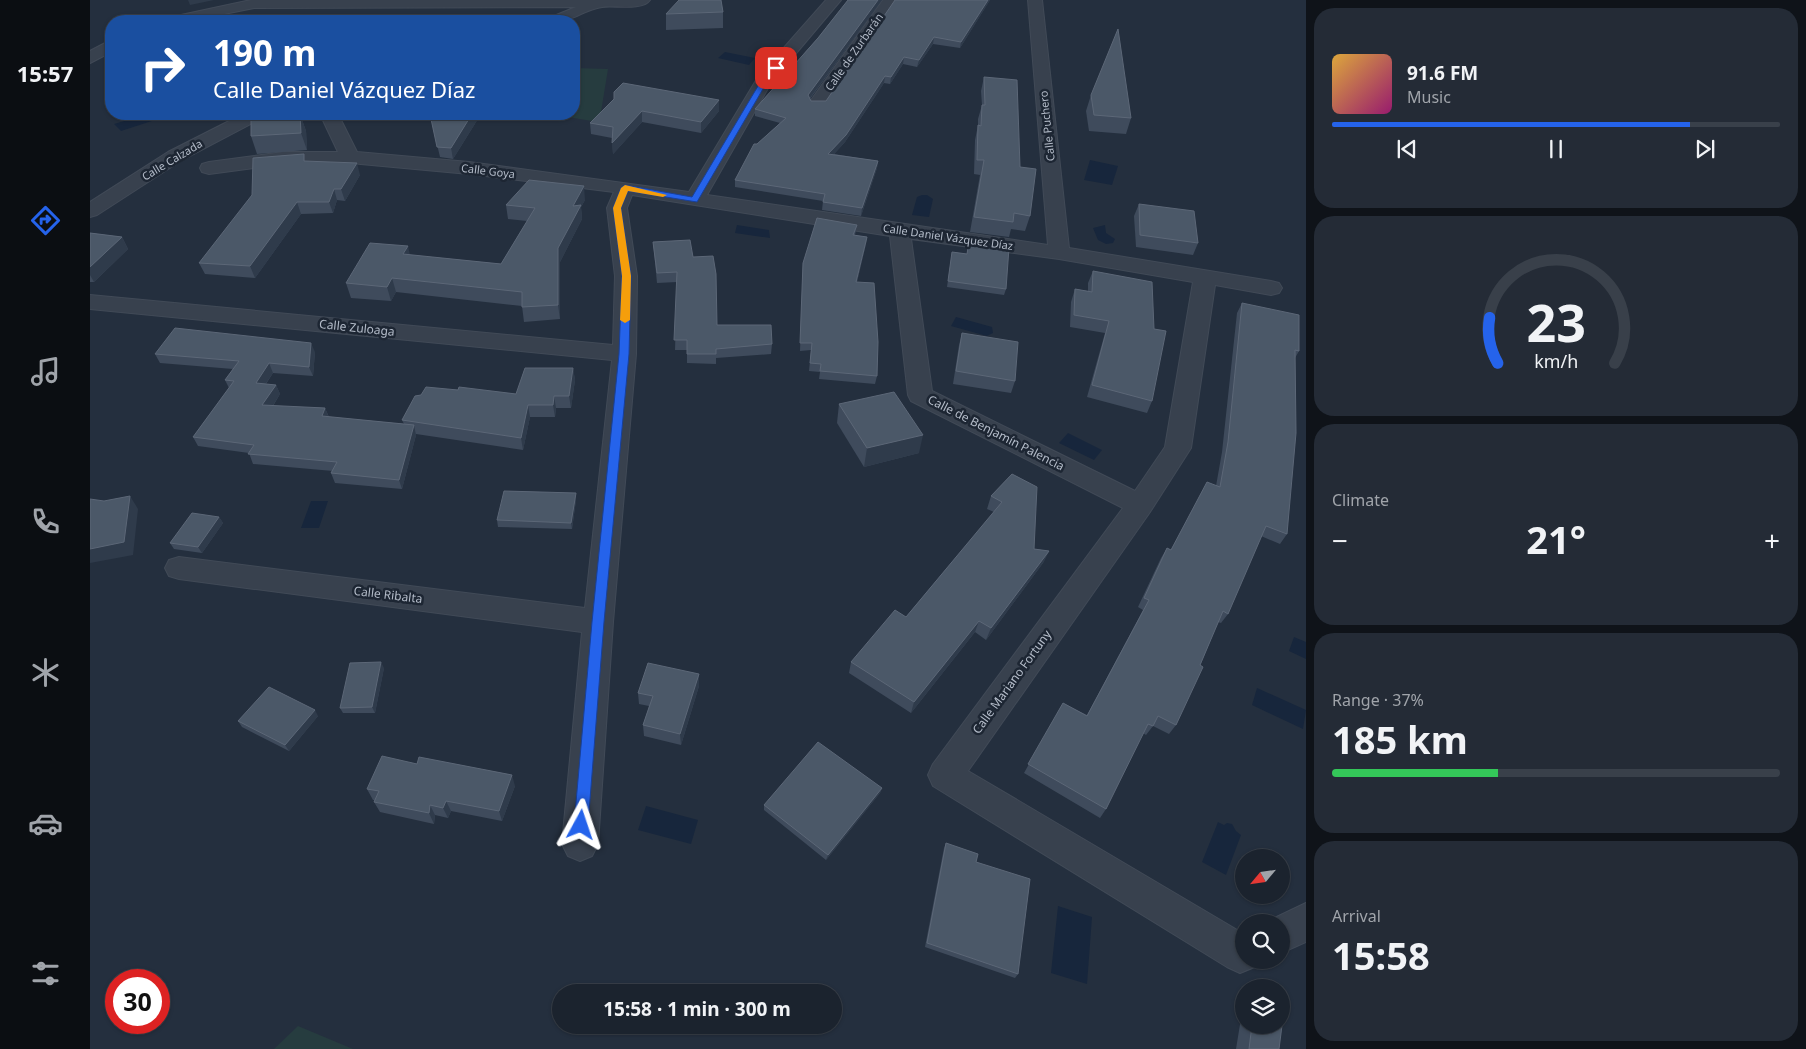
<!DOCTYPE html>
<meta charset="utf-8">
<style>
:root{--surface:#1b232e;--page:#242b36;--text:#f1f3f6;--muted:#a0a4aa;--line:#39404a;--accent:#2563eb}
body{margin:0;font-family:"Noto Sans",sans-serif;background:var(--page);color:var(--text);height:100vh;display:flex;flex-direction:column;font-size:19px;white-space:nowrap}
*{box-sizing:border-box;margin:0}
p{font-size:16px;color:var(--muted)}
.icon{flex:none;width:28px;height:28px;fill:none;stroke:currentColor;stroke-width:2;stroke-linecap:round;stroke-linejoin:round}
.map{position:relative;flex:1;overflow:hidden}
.details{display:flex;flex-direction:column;gap:8px;padding:8px;background:#0f1319;width:500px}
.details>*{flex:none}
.banner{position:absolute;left:15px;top:15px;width:475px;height:105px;border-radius:20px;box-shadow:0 1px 4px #0004,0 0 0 1px var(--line);background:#1a4fa0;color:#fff;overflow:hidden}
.needle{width:32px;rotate:241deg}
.controls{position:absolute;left:1145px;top:849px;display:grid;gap:10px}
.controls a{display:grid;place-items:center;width:55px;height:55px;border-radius:50%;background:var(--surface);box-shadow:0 1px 4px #0004,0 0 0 1px var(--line);font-size:25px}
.speed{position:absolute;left:15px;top:969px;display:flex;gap:10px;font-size:25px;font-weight:700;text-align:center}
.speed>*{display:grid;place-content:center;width:65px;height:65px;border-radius:50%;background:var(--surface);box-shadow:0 1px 4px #0004,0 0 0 1px var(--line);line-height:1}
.speed .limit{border:8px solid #d22;background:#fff;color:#111}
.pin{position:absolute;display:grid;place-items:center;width:42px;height:42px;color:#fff;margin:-21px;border-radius:10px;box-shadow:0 2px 8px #0006}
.me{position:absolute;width:55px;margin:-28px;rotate:5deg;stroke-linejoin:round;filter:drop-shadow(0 0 4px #0008)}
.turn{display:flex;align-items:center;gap:18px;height:105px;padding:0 25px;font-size:22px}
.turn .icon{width:65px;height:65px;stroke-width:2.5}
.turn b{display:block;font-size:35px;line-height:42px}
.big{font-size:38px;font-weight:700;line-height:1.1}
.details .widget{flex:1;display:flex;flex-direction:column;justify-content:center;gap:8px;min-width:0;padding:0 18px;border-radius:20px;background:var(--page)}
.details .dial{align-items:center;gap:0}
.dial svg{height:130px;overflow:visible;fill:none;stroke:var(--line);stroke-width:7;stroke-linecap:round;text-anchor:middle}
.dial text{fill:var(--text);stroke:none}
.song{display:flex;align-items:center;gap:15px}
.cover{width:60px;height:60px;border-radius:8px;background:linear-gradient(135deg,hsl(40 70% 55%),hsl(320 70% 35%))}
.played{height:5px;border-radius:2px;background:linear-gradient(90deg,var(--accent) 80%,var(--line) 80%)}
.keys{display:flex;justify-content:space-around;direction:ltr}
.heat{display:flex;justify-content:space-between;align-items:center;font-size:28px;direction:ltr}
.charge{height:8px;border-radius:4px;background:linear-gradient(90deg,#34c759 37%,var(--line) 0)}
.trip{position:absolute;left:462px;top:984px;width:290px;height:50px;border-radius:25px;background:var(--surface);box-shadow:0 1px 4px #0004,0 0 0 1px var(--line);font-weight:700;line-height:50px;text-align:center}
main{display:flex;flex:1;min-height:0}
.tabs{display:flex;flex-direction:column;width:90px;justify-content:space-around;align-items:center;background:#0b0e12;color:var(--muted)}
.tabs .icon{width:35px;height:35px}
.tabs .on{color:var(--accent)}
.tabs b{font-size:22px;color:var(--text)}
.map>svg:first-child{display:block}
.green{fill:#263c3f}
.water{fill:#17263c}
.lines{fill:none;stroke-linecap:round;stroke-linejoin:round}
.minor-casing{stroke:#414a57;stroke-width:2}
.minor{fill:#38414e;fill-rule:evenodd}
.wall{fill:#3f4b5c}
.shaded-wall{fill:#2f3b4b}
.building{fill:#4b5868;stroke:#5c6777}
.route{fill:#2563eb;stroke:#184099}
.slow{fill:#f59e0b}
.labels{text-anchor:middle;stroke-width:5;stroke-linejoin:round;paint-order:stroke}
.far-street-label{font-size:11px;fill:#b4bcc9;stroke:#1d2633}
.street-label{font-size:12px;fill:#b4bcc9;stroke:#1d2633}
</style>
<main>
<nav class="tabs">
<b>15:57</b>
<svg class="icon on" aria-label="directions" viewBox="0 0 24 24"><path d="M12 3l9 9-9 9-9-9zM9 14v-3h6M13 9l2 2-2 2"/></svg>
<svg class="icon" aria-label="music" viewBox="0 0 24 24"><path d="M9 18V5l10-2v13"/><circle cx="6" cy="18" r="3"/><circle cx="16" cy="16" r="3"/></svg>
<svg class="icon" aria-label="phone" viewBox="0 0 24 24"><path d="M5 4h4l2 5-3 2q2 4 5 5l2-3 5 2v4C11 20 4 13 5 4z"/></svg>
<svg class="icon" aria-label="climate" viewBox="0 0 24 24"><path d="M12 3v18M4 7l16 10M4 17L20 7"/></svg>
<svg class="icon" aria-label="car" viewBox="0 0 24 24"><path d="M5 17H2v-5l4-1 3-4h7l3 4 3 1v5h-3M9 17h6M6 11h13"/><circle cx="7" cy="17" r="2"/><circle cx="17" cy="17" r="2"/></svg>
<svg class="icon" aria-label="filters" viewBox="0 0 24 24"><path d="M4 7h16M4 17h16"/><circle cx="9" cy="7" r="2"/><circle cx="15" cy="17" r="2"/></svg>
</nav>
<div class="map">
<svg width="1216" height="1049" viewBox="0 0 1216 1049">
<rect width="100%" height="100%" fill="#242f3e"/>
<g class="green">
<path d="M484 68 518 69 511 112 502 121 460 114H484Z"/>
<path d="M208 1026 263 1049H184Z"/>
</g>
<g class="water">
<path d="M635 52 665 58 659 65 628 58Z"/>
<path d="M58 114H63L68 119 31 131 24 124Z"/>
<path d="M1000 160 1028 166 1022 185 994 180Z"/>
<path d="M832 195H837L843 199 839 217 822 215 827 197Z"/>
<path d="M647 225 679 230 680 238 645 233Z"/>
<path d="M1015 225 1016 233 1025 239 1023 243 1016 244 1008 240 1003 228Z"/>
<path d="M866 317 902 327 903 333 897 336 861 326Z"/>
<path d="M978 433 1012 450 1004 460 969 443Z"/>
<path d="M221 501H238L229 528H211Z"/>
<path d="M1204 637 1216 642V659L1199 651Z"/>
<path d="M1167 688 1216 710 1213 729 1162 705Z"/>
<path d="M556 806 608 820 601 844 548 830Z"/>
<path d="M1128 822 1134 825 1137 823 1142 824 1146 831 1151 835 1136 875 1112 862Z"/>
<path d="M968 906 1002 917 997 984 961 973Z"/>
</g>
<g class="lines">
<defs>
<g id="minor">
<path d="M161 0H560C553 11 523 5 512 7 489 11 485 23 456 21L459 18 486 7 164 8 99 21H74L77 18Z"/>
<path d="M736 0H751L681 83 617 195 958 245 938 0H952L979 248 1181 281 1189 283 1192 288 1189 293 1181 295 1125 285 1101 448 1060 512 878 771 1154 934V960H1170L1167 966 1150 973 1137 967 843 786 838 775 843 764 1033 508 821 401 818 395 800 236 542 195 537 208 547 276 546 354 523 622 508 844 502 856 490 861 478 856 472 844 492 632 89 579 79 576 75 568 79 560 89 557 495 608 522 360 0 309V295L523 345 525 276 517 208 524 192 379 174 260 163 193 164 119 174 112 172 110 168 112 164 119 162 193 152H248L230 114H248L267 152 379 162 599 192 668 77ZM821 239 969 259 1103 282 1075 447 1045 491 842 391Z"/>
<path d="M793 0H807L734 107H722L719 103Z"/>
<path d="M21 40V52L0 63V51Z"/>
<path d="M153 114H175L172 118 92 160 7 215 0 217V202L78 152Z"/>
<path d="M1216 903V942L1191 953V922H1177L1178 921Z"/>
</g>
</defs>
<use href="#minor" class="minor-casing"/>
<use href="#minor" class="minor"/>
</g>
<g class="wall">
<path d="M758 0H792L720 99 721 101H736L805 0H900L870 48 843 44 827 67 813 64 800 84 794 83 755 142 744 154 788 161 787 168 771 216 732 210 733 201 645 187V180L667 144 690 123 665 116V109L728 38Z"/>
<path d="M633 12V28L576 30V14Z"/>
<path d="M894 77 930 167 940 216 935 231 921 229 919 237 880 232 890 175 884 174 885 140 888 125V119L892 105 891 91Z"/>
<path d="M1001 95 1041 118 1036 134 999 131 996 111Z"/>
<path d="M524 99 629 100V111L611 133 552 122 523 154 522 138 501 134 500 123Z"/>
<path d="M205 114H210L216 131 217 150 167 154 161 136Z"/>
<path d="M355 114H391L363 159 350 157 341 119 357 117Z"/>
<path d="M216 161 270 175 255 201 247 200 243 213 211 214 165 278 115 274 109 263Z"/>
<path d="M495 200 491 207 492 219 470 262V319L434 322 432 306 306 292 301 301 261 298 256 283 320 255 411 264 437 221 418 219 416 205Z"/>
<path d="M1049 204 1108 243 1103 255 1046 247 1044 216Z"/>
<path d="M767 225 765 235 777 237 776 244 767 282 787 376 785 384 729 379 730 372 719 371 721 350 710 351 713 263Z"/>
<path d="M0 233 32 237 38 249 4 282H0Z"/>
<path d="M563 242 603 257 627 325 682 344 681 354 626 358V364L597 363V350H585L587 282 567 283Z"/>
<path d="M862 252 876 254 916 289 914 295 857 287Z"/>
<path d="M1003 271 1062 401 1057 413 997 397 1015 333 980 327 981 302 985 289 998 291V283Z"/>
<path d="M1152 303 1209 351 1205 358 1197 534 1190 544 1171 536 1138 614 1131 623 1128 622 1086 725 1079 734 1063 726 1056 735 1053 733 1016 809 1010 818 934 773 973 703 997 715 1053 610 1048 607 1071 558 1077 548 1081 550 1117 482 1126 486 1132 452 1147 313Z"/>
<path d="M872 333 925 381 921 393 863 384 869 345Z"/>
<path d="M225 352 223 376 183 373 176 384 186 385 190 394 183 406 235 408 239 417 314 424 312 420 368 390 426 394 483 368 485 380 481 408H466L465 417H440L433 450 326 434V435L312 489 245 483 241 473 243 471 163 464 159 453 108 446 103 437 139 388 135 380 143 369 70 363 65 354Z"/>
<path d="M749 404 829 453 774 467 747 423Z"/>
<path d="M922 474 944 549 959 551 953 563 896 640 885 632 821 713 759 673 761 662 816 617 904 512 897 509 901 496Z"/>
<path d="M486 500 482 529 408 527 407 520Z"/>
<path d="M129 517 133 523 112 553 84 549 80 543Z"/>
<path d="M294 668 285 713H253L250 708Z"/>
<path d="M609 674V686L591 745 554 736 553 725 559 706 549 704 548 693Z"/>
<path d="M228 716 199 751 152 727 148 721Z"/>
<path d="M425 786 412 821 361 811 358 818 345 815 344 824 290 812 284 802 285 800H283L277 789Z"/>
<path d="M792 788 790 793 736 860 674 810V805Z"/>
<path d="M856 843 886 862 928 974 925 978 835 947 854 848Z"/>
<path d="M1153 1006H1154V1025H1191L1189 1049H1146Z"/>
</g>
<g class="shaded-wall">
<path d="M98 0H124L100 5Z"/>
<path d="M788 0H792L717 102 718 95Z"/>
<path d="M898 0H900L870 48 871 42Z"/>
<path d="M844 37 843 44 827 67 829 60Z"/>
<path d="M814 57 813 64 800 84 801 77Z"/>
<path d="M795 76 794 83 755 142 738 161V154Z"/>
<path d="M629 100V111L611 133V122Z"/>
<path d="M552 111V122L523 154 522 143Z"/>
<path d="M210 114 216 131 217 150 211 133Z"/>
<path d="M382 114H391L363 159 361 148Z"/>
<path d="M788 161 787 168 771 216 772 208Z"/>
<path d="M267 163 270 175 255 201 251 189Z"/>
<path d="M494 186 495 200 491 207 492 219 470 262V319L468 305V248L483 206Z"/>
<path d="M244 189 247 200 243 213 239 202Z"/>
<path d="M207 202 211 214 165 278 160 266Z"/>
<path d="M32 237 38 249 4 282 0 275V267Z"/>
<path d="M777 237 776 244 765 290 766 282Z"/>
<path d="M318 246 321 260 313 254Z"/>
<path d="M302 278 306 292 301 301 297 287Z"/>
<path d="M221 343 225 352 223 376 219 367Z"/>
<path d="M179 363 183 373 170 392 166 383Z"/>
<path d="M483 368 485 380 481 408 479 396Z"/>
<path d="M186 385 190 394 177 415 172 405Z"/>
<path d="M464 396 466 408 465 417 463 405Z"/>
<path d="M438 405 440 417 433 450 431 438Z"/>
<path d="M235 408 239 418 232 416Z"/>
<path d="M324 425 326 435 312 489 309 480Z"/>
<path d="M833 435 829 453 774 467 777 448Z"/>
<path d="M486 493V500L482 529 481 523Z"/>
<path d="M40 496 48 509 43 555 0 563V549Z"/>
<path d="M129 517 133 523 112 553 108 547Z"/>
<path d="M959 551 953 563 896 640 901 628Z"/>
<path d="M889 621 885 632 821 713 824 702Z"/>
<path d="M291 662 294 668 285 713 282 707Z"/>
<path d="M609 674V686L591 745 590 734Z"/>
<path d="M225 710 228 716 199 751 195 745Z"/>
<path d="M422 775 425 786 412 821 409 811Z"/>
<path d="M792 788 790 793 736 860 738 855Z"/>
<path d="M356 801 361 811 358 818 353 808Z"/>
<path d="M340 805 345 815 344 824 339 813Z"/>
</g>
<g class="building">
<path d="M589 0H631L633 12 576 14Z"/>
<path d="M758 0H788L718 95 721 101H736L805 0H898L871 42 844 37 829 60 814 57 801 77 795 76 756 135 738 154 788 161 772 208 733 202 735 194 645 180 664 144H667L696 118 665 109 728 38Z"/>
<path d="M206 19 205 21H174V20Z"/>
<path d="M1028 29 1041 118 1004 115 1001 95Z"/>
<path d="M894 77 927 80 930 167 946 169 940 216 924 213 923 222 884 217 894 160H887L888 125 891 126 892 105H895Z"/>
<path d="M533 83 629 100 611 122 552 111 522 143 523 127 500 123 524 99V92Z"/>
<path d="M161 114H202V115L210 114 211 133 161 136Z"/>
<path d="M361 114H382L361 148 347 147 341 119 363 116Z"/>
<path d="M214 154V161L267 163 251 189H244L239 202H207L160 266 109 263 162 195 163 158Z"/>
<path d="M439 180 494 186 483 206 491 205 468 248V305L432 307V292L302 278 297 287 256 283 280 243 318 246 313 254 411 264 445 208 416 205Z"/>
<path d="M1049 204 1104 211 1108 243 1050 235Z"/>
<path d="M727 218 767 225 763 235 777 237 766 282 784 283 788 342 787 376 730 371 731 364 720 363 722 343H710L713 263Z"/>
<path d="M0 233 32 237 0 267Z"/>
<path d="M600 240 603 257 623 256 626 274 627 325H681L682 344 626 349V354H597V340H584L587 272 567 273 563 242Z"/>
<path d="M879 242 919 248 916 289 858 281 862 252 877 254Z"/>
<path d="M1003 271 1062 282 1064 329 1076 331 1062 401 1002 385 1019 321 984 315 985 289 1002 292Z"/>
<path d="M1152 303 1209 315V351L1205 350 1206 433 1197 534 1176 526 1138 614 1133 611 1110 665 1113 667 1086 725 1068 716 1063 726 1058 724 1016 809 938 764 973 703 997 716 1059 600 1054 598 1077 548 1081 550 1117 482 1130 487 1138 442Z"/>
<path d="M85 328 221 343 219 367 179 363 166 383 186 385 172 405 235 408 232 416 324 425 309 480 241 473 247 462 158 454 164 445 103 437 144 381 135 380 149 361 65 354Z"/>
<path d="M872 333 928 342 925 381 866 371Z"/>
<path d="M435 368H483L479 396H464L463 405H438L431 438 312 420 325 396 331 395 336 387 368 390 369 387 426 394Z"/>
<path d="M804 392 833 435 777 448 749 404Z"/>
<path d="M922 474 947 487 944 549 959 551 901 628 889 621 824 702 761 662 805 610 816 617 912 502 901 496Z"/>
<path d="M414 491 486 493 481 523 407 520Z"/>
<path d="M40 496 34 542 0 549V499L14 501Z"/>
<path d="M102 513 129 517 108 547 80 543Z"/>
<path d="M291 662 282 707 250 708 260 663Z"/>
<path d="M558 663 609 674 590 734 553 725 563 696 548 693Z"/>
<path d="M179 687 225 710 195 745 148 721Z"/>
<path d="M728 742 792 788 738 855 674 805Z"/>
<path d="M292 756 327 764 329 757 422 775 409 811 356 801 353 808 340 805 339 813 284 802 289 791 277 789Z"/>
<path d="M856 843 888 854 886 862 940 879 928 974 837 943Z"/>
<path d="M1191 1009 1194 1010 1189 1049H1159L1162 1025H1191Z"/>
</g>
<path class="route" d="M684 66 689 68 677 82 607 202 538 191 531 208 541 276 539 354 514 622 498 825 496 830 491 832 486 830 484 825 502 622 529 354 532 276 523 208 531 188 535 185 602 197 671 81Z"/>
<path class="slow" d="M535 185 577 195 573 197 538 191 531 208 541 276 540 320 535 323 530 320 532 276 523 208 531 188Z"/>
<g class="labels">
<g class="far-street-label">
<text transform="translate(764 52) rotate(-55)" y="4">Calle de Zurbarán</text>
<text transform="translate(957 126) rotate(-96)" y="4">Calle Puchero</text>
<text transform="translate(82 160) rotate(-31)" y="4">Calle Calzada</text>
<text transform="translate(398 171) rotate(7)" y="4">Calle Goya</text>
<text transform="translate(858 237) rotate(8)" y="4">Calle Daniel Vázquez Díaz</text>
</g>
<g class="street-label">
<text transform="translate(267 328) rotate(6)" y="4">Calle Zuloaga</text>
<text transform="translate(906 433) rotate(27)" y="4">Calle de Benjamín Palencia</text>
<text transform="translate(298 595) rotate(7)" y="4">Calle Ribalta</text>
<text transform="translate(922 682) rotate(-54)" y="4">Calle Mariano Fortuny</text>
</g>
</g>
</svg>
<div class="controls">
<a><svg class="needle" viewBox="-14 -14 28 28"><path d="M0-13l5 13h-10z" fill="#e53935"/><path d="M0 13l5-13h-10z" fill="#a0a4aa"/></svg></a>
<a><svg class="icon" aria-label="search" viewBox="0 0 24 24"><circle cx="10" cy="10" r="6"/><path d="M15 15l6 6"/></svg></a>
<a><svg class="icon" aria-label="layers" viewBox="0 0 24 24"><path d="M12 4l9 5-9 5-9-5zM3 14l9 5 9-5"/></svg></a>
</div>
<div class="speed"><div class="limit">30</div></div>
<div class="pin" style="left:686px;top:68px;background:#d93025"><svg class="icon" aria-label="arrive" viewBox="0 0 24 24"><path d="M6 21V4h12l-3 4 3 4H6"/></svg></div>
<svg class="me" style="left:491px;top:825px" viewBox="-20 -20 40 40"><path d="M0-17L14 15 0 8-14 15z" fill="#2563eb" stroke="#fff" stroke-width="4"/></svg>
<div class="trip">15:58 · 1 min · 300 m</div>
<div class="banner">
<div class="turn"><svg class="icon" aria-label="right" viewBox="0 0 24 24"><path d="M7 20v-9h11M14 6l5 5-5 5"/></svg><div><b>190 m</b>Calle Daniel Vázquez Díaz</div></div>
</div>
</div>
<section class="details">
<div class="widget">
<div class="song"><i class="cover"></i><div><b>91.6 FM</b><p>Music</p></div></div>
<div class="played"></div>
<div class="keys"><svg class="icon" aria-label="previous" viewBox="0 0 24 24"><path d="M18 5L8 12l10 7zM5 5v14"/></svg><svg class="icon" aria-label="pause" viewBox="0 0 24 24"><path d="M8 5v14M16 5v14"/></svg><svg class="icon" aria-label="next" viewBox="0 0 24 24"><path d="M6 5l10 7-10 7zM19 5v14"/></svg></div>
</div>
<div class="widget dial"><svg viewBox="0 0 100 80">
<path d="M14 69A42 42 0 1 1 86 69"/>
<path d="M14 69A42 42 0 0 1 9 41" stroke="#2563eb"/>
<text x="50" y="56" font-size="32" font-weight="700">23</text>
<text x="50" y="72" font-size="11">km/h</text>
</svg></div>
<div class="widget"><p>Climate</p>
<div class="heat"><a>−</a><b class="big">21°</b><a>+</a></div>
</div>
<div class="widget"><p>Range · 37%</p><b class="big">185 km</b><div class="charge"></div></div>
<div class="widget"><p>Arrival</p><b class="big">15:58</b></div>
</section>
</main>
